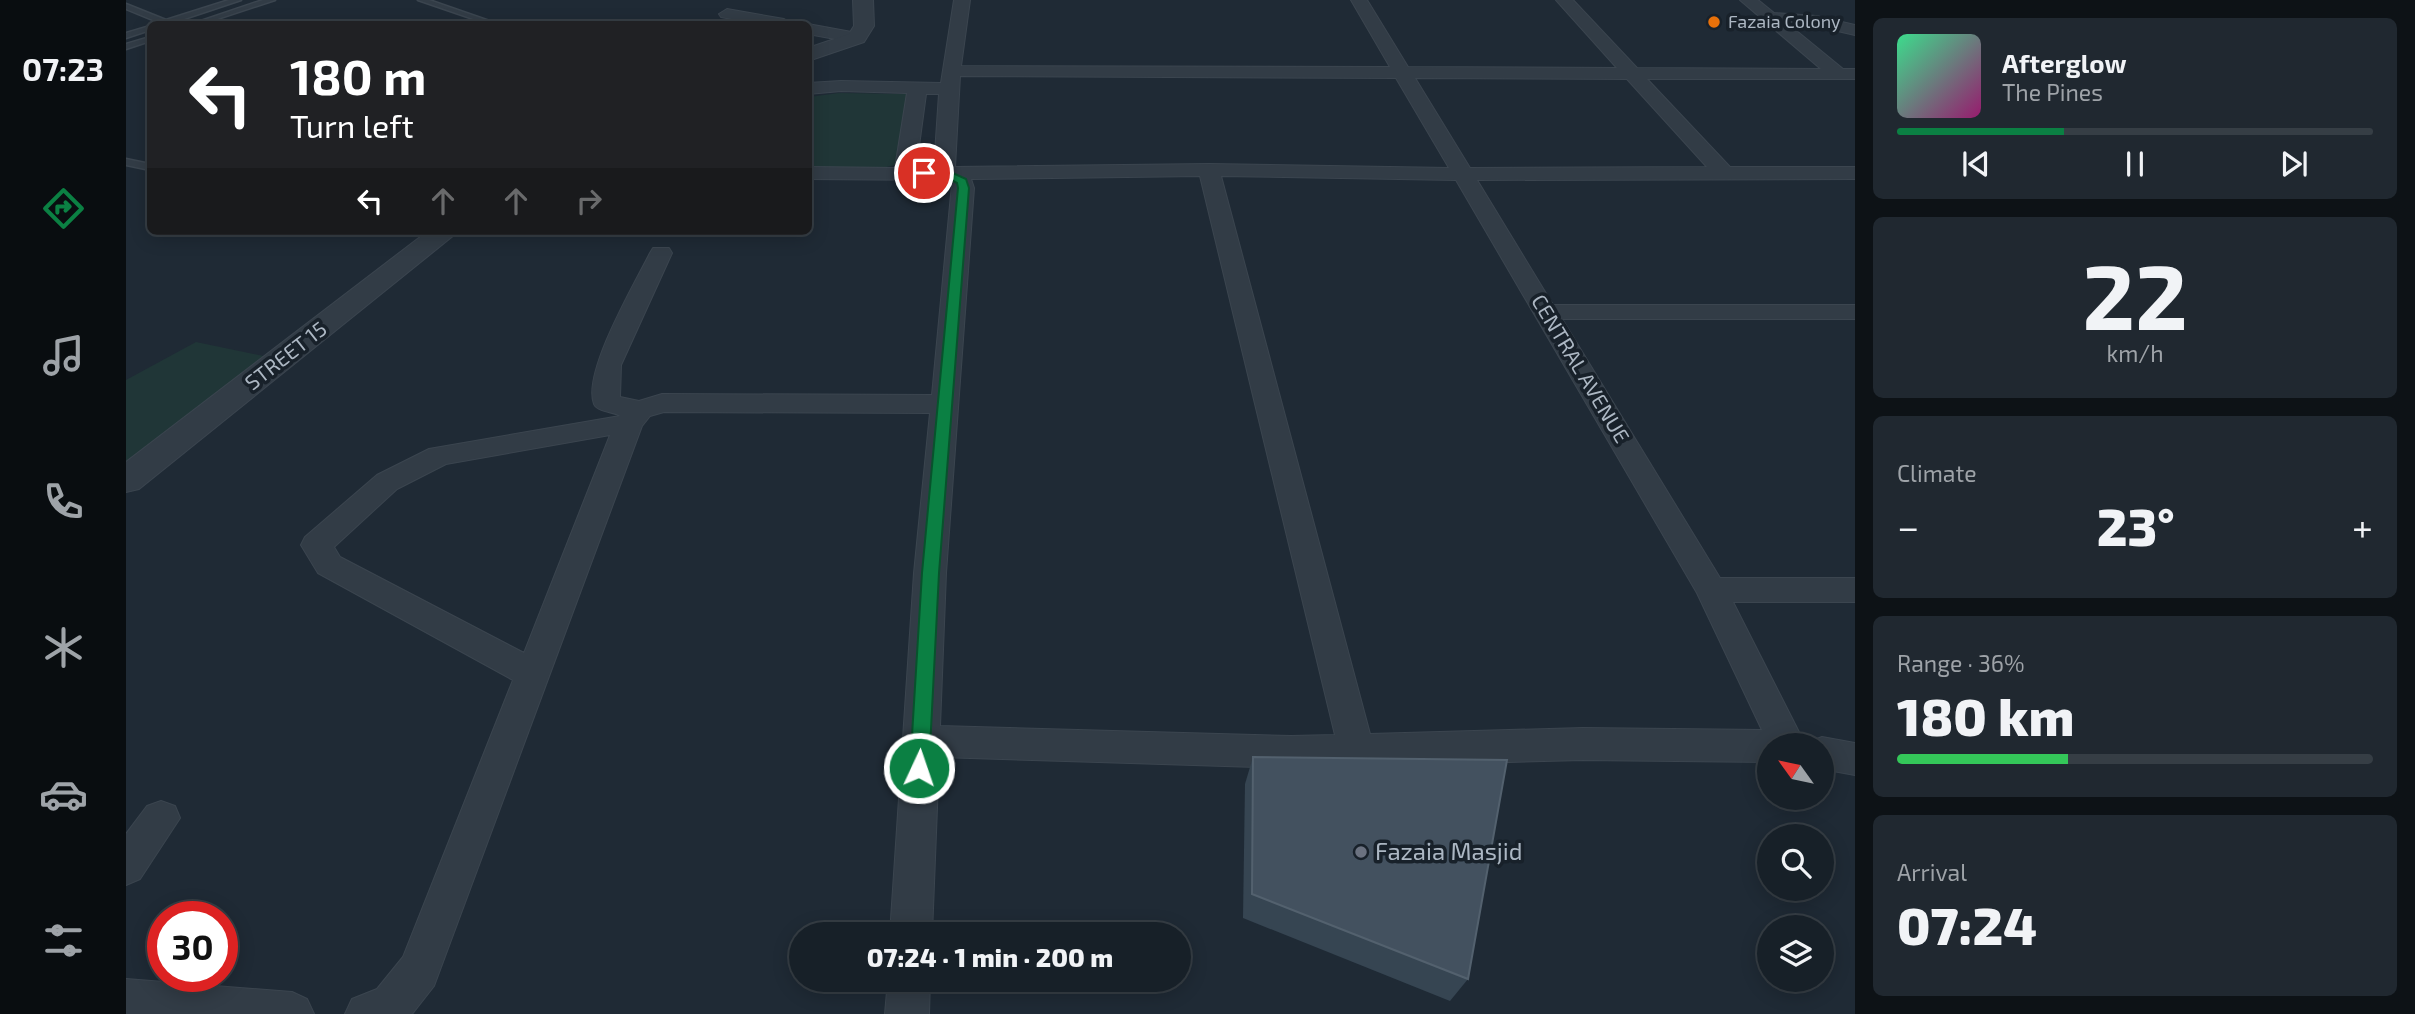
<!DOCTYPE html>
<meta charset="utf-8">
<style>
:root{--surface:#172028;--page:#202830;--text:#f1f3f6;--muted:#9ea3a8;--line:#363e45;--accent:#0b8043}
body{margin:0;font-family:"Exo 2",sans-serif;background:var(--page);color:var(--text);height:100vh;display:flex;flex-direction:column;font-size:26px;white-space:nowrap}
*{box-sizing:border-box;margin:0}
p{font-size:23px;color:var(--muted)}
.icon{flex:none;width:38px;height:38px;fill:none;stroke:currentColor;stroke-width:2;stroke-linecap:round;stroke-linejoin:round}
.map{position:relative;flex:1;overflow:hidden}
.details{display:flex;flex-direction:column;gap:18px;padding:18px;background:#0d1216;width:560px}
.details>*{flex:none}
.guide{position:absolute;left:21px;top:21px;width:665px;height:214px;border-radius:10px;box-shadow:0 4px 18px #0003,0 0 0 2px var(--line);background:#202124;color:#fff;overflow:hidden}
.needle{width:46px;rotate:303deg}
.tools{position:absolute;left:1631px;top:733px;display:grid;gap:14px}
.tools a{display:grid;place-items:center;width:77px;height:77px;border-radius:50%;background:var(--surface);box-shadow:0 4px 18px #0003,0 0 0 2px var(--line);font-size:35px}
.speed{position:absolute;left:21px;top:901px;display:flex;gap:14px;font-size:35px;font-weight:700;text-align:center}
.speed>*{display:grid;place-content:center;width:91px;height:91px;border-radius:50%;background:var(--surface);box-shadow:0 4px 18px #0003,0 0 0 2px var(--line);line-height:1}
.speed .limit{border:10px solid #d22;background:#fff;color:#111}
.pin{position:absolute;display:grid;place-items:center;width:60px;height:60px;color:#fff;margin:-30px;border:4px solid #fff;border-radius:50%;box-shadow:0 2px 7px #0007}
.me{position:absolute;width:77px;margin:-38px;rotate:3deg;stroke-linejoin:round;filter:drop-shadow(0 0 5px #0008)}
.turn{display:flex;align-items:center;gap:24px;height:147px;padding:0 28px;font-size:32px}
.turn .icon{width:91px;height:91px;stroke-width:2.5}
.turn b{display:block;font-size:49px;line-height:60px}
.lanes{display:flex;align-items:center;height:66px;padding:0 28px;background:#0003;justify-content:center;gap:35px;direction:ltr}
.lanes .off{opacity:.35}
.big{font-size:52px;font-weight:800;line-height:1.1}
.details .widget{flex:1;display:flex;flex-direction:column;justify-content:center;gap:10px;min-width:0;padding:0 24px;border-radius:10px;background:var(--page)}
.details .dial{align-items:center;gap:0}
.dial b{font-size:91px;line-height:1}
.song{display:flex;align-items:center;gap:21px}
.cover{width:84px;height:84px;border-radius:10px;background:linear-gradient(135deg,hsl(150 70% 55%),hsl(320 70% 35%))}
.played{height:7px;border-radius:4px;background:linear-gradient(90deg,var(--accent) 35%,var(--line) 35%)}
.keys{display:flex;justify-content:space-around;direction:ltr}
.heat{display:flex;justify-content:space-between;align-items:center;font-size:38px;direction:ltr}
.charge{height:10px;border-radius:5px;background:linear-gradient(90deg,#34c759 36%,var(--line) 0)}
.trip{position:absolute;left:663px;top:922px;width:402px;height:70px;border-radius:35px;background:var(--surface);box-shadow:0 4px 18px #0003,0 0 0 2px var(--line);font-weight:800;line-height:70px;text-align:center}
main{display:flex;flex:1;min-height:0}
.menu{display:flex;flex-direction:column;width:126px;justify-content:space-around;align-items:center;background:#090d10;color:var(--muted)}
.menu .icon{width:49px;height:49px}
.menu .active{color:var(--accent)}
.menu b{font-size:32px;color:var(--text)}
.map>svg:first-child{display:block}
.green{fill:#203637}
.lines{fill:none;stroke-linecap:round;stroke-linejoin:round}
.service-casing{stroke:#3b454f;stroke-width:3}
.minor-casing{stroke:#3b454f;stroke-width:2}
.tertiary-casing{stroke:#3b454f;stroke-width:2}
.service{fill:#323c46;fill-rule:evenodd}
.minor{fill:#323c46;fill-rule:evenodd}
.tertiary{fill:#323c46;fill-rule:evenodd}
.wall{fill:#364552}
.building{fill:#43515f;stroke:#53616e;stroke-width:2}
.route{fill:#0b8043;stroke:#07532c;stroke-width:2}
.food-dot{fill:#e8710a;stroke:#18212a;stroke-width:2.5}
.worship-dot{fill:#6b7280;stroke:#18212a;stroke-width:2.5}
.labels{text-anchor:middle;stroke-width:7;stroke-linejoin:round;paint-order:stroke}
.far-poi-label{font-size:18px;fill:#acb7c3;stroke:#18212a;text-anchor:start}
.street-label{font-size:21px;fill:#acb7c3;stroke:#18212a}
.near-poi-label{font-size:24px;fill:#acb7c3;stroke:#18212a;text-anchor:start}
</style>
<main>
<nav class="menu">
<b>07:23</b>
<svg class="icon active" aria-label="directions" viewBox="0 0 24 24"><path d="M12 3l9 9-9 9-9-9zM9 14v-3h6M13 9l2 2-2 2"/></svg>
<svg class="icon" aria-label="music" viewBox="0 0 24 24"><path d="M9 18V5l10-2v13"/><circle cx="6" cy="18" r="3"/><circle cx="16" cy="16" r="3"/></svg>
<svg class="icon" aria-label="phone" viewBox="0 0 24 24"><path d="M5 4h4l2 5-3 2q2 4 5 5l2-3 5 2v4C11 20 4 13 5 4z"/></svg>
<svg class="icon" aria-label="climate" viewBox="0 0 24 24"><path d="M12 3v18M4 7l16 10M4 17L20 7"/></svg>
<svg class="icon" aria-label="car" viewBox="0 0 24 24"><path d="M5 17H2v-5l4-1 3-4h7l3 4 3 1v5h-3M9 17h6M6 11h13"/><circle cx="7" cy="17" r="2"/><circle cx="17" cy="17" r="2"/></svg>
<svg class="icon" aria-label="filters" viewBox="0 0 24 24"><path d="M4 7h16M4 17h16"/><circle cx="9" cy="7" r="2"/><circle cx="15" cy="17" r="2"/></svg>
</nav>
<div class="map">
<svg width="1729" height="1014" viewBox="0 0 1729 1014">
<rect width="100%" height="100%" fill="#1f2a35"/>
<g class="green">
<path d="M713 93 781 94 769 165 756 168 683 167V97Z"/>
<path d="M70 342 142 357 0 466V380Z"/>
</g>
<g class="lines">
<defs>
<g id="service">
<path d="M103 0H115L43 24H31L32 22 0 9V4L40 20Z"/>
<path d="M137 0H149L76 24H66Z"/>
<path d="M292 0H303L372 24H362Z"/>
<path d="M24 26V30L0 38V33Z"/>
<path d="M24 37V41L0 49V44Z"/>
<path d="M0 159 24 164V170L0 165Z"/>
</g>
<g id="minor">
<path d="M828 0H844L835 66 1264 67 1225 0H1241L1282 67 1491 68 1430 0H1447L1511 68 1695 69 1614 0H1632L1648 13 1690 16 1729 25V35L1690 26 1662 24 1717 69H1729V79H1521L1604 167H1729V179L1351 180 1427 305H1729V319H1436L1594 578H1729V602H1607L1680 746H1643V762L1457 760 1165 768 813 757 806 934H764L788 573 804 413 538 412 524 416 516 426 308 986 286 1014H219L226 999 251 989 277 957 387 680 192 573 175 545 179 537 251 475 303 449 494 416C490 412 471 412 468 404 456 373 509 283 524 253L527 248H543L546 253 495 365 494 397 513 401 536 394 806 395 826 184 817 180 682 179V167L769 168 781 93 715 91 682 94V83L715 81 815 83ZM834 76 1270 78 1323 168 1083 164 829 167ZM1289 78 1501 79 1581 167 1344 168ZM800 94H813L808 168H790ZM1074 176 1209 735 1165 736 814 726 820 573 848 188 845 179ZM1095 176 1330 180 1571 593 1636 730 1457 728 1244 734ZM484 435 398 653 214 557 208 547 271 489 320 464Z"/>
<path d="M601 9 658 19 666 24H633L595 17 593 14Z"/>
<path d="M680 24H682L731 33 739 38 731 43 682 34V24Z"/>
<path d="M1696 737 1729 743V775L1696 769V746H1681L1683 742Z"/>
<path d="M35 801 49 806 54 818 14 879 0 885V834L21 806Z"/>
<path d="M0 979 166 992 181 999 188 1014H0Z"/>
<path d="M762 980H804L803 1014H759Z"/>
</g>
<g id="tertiary">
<path d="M727 0H747L748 26 738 42 682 61V48L723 34 728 26Z"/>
<path d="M302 231H333L13 489 0 492V462Z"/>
</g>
</defs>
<use href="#service" class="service-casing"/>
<use href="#minor" class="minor-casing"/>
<use href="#tertiary" class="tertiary-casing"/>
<use href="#service" class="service"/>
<use href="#minor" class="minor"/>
<use href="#tertiary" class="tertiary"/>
</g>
<path class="wall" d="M1127 757 1342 979 1324 1001 1117 918 1119 784Z"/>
<path class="building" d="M1127 757 1381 760 1342 979 1126 894Z"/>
<path class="route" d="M818 169 840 179 843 188 813 573 803 768 800 775 793 777 786 775 784 768 796 573 832 188 831 183 816 175 798 176 793 173 798 169Z"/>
<circle class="food-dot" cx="1588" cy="22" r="7"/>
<circle class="worship-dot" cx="1235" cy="852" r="7"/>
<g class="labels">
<g class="far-poi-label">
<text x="1602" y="28">Fazaia Colony</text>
</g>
<g class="street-label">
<text transform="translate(160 356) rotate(-38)" y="7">STREET 15</text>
<text transform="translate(1454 369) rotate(59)" y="7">CENTRAL AVENUE</text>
</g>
<g class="near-poi-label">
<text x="1249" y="860">Fazaia Masjid</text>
</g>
</g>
</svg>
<div class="tools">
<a><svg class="needle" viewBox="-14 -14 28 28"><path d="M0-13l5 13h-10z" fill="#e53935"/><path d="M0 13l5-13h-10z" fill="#9ea3a8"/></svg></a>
<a><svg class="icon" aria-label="search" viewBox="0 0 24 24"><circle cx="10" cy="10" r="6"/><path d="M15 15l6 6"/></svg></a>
<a><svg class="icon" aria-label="layers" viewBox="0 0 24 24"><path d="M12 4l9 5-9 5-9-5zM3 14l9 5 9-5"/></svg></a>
</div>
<div class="speed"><div class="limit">30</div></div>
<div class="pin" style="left:798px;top:173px;background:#d93025"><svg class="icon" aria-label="arrive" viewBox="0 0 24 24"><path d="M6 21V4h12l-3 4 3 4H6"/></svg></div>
<svg class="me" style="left:793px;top:768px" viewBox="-20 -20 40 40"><circle r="17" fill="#0b8043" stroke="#fff" stroke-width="3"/><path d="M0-11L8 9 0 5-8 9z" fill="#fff"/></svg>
<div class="trip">07:24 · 1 min · 200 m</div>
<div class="guide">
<div class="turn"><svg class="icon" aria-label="left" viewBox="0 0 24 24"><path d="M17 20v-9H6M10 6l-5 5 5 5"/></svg><div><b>180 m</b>Turn left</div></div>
<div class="lanes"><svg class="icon" aria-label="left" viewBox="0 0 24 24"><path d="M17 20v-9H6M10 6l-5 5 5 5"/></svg><svg class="icon off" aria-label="ahead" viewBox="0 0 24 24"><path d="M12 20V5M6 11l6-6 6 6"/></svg><svg class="icon off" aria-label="ahead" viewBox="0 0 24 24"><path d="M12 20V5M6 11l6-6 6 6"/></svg><svg class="icon off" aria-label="right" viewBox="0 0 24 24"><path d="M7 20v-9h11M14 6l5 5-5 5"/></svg></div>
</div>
</div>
<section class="details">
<div class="widget">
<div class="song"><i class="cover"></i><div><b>Afterglow</b><p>The Pines</p></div></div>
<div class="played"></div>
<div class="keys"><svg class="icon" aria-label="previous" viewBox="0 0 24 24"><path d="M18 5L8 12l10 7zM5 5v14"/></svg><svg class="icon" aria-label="pause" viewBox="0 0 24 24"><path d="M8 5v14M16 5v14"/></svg><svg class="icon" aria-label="next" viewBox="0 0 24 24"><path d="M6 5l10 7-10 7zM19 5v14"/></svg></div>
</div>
<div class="widget dial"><b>22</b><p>km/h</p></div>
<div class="widget"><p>Climate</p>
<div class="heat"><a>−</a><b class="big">23°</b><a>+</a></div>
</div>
<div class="widget"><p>Range · 36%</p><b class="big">180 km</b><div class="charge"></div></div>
<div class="widget"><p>Arrival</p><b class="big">07:24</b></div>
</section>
</main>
